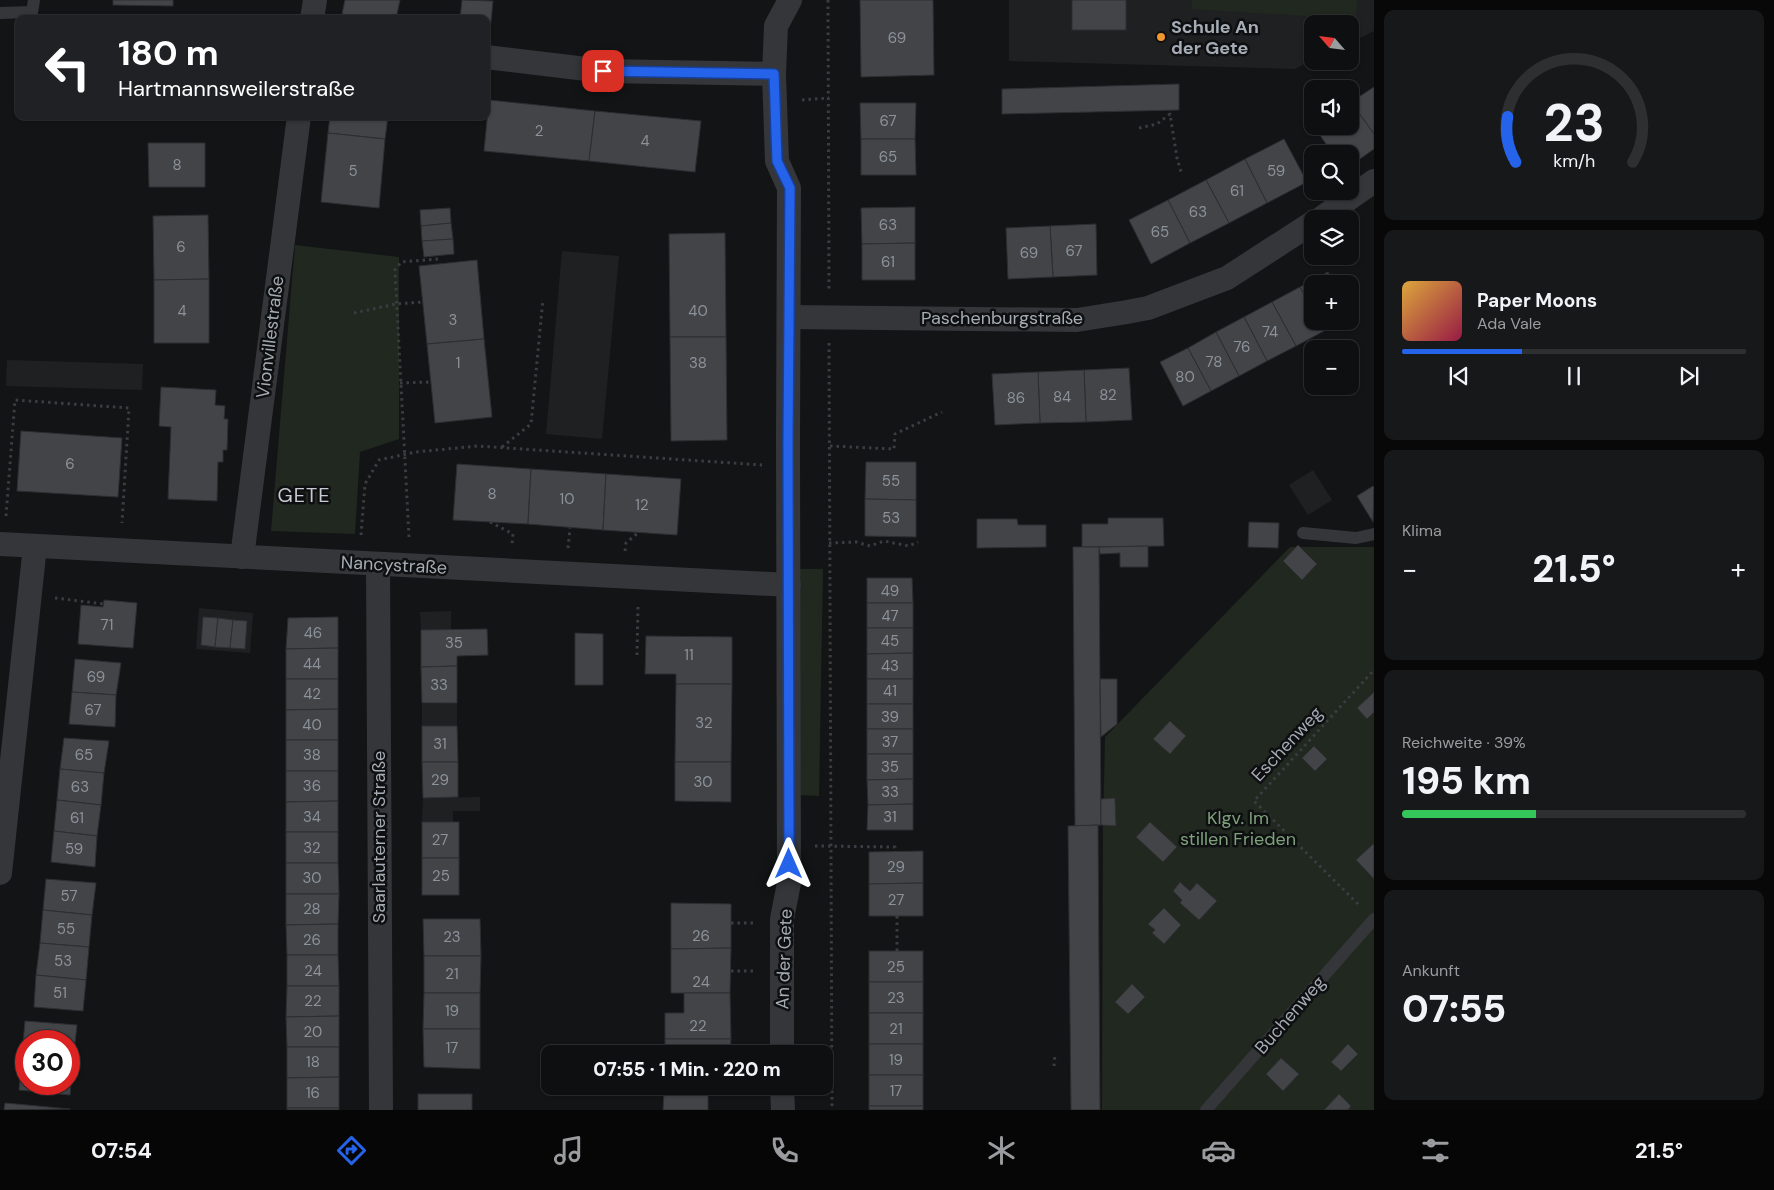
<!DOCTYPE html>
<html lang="de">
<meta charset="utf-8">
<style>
:root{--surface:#0e0f10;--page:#171819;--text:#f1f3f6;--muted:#9b9c9f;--line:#2e2f30;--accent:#2563eb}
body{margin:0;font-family:"DM Sans",sans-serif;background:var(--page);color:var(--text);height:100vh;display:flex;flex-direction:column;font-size:19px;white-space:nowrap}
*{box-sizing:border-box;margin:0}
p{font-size:16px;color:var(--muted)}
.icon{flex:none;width:28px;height:28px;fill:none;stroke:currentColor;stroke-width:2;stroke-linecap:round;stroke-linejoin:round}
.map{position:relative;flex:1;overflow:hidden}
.panel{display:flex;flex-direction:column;gap:10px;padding:10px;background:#080809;width:400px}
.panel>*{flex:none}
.hud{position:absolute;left:15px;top:15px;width:475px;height:105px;border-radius:10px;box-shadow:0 1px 4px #0004,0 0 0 1px var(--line);background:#202124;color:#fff;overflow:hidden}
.needle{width:32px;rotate:298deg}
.buttons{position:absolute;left:1304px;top:15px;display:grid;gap:10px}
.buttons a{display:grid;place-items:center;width:55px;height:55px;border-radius:10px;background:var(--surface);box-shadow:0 1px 4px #0004,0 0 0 1px var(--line);font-size:25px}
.speed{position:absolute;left:15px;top:1030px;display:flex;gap:10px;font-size:25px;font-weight:700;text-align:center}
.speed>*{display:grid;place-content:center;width:65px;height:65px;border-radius:50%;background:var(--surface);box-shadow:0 1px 4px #0004,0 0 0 1px var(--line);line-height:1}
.speed .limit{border:8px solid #d22;background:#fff;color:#111}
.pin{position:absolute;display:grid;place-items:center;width:42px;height:42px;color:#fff;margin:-21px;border-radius:10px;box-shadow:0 2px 8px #0006}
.me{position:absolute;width:55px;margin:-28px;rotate:0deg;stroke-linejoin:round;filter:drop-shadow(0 0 4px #0008)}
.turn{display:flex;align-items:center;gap:18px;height:105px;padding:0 20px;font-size:22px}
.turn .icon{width:65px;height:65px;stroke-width:2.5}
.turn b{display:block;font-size:35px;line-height:42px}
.big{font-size:38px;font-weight:800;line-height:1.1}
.panel .tile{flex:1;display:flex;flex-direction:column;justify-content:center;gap:8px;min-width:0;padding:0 18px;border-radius:10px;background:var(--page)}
.panel .dial{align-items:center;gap:0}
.dial svg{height:130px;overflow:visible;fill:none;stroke:var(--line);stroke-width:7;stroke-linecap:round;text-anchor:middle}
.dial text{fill:var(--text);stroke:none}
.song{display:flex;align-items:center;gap:15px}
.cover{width:60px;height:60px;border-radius:8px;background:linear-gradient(135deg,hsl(40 70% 55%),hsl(340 70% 35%))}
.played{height:5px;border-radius:2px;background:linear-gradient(90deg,var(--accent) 35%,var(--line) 35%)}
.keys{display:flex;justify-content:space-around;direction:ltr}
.heat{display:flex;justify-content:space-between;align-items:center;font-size:28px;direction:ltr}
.charge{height:8px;border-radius:4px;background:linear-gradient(90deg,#34c759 39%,var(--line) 0)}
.trip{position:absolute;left:541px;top:1045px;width:292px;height:50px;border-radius:10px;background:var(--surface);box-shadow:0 1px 4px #0004,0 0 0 1px var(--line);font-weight:800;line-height:50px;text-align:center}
.tab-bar{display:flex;height:80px;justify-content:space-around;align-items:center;background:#060606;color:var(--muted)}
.tab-bar .icon{width:35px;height:35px}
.tab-bar .current{color:var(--accent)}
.tab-bar b{font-size:22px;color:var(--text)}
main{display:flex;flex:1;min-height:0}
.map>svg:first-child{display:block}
.built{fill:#1f2022}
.green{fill:#202820}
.building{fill:#424448;stroke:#2d2e31}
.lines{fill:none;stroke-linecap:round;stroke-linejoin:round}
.path{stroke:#3a3d41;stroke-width:3;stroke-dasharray:2.5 4;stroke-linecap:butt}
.service{stroke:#34363a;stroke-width:12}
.minor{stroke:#34363a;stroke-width:24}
.route-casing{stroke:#184099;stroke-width:12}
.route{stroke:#2563eb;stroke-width:9}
.poi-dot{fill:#f2972f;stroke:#0e0f10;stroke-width:2}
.labels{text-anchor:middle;stroke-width:5;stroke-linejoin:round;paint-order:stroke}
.number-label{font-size:15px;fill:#8c929a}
.poi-label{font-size:18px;font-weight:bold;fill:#a5acb5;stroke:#0e0f10;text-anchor:start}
.street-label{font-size:18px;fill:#a5acb5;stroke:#0e0f10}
.park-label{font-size:18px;fill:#7ea17c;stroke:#0e0f10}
.quarter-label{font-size:20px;letter-spacing:1px;fill:#c6cad2;stroke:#0e0f10}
</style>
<main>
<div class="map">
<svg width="1374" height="1110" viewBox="0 0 1374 1110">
<rect width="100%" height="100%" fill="#131415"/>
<g class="built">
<path d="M1009 0H1374V31L1350 43V24H1312V60L1295 69 1009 61Z"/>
<path d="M562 251 619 256 602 439 546 434Z"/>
<path d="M7 360 143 364 142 390 6 386Z"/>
<path d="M1313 470 1332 500 1308 515 1289 485Z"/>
<path d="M199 608 253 613 250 653 196 649Z"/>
<path d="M451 611V630H421L420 612Z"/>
<path d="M457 703V726H422V704Z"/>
<path d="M480 797V811H453V822H422L423 798Z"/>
</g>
<g class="green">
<path d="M1192 0H1357L1356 19 1192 9Z"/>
<path d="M295 245 399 257V439L360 452 355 534 271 531Z"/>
<path d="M1290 547H1374V1110H1102L1103 828 1105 737Z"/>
<path d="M793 569H823L819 796 795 795Z"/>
</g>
<g class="building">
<path d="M113 0H173V6L113 5Z"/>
<path d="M345 0H400L396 19H366L342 14Z"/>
<path d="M462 0 493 1 490 31 486 30V19H460Z"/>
<path d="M860 0H933L934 75 861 77Z"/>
<rect x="1072" y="0" width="54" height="30"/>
<path d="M1179 84V110L1002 114V89Z"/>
<path d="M1374 87V134L1351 102Z"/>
<path d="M489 100 595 111 589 161 484 151Z"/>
<path d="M1351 102 1374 134V149L1350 166V154H1333L1315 128 1317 126H1350V103Z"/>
<path d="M860 103H916L915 139H861Z"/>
<path d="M595 111 701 121 695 172 589 161Z"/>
<path d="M330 116H388L385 139 328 133Z"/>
<path d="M328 133 385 139 379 208 321 202Z"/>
<path d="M861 139H915L916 175H861Z"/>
<path d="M1284 139 1307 182 1267 203 1245 159Z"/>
<path d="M148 143H205V187H149Z"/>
<path d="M1245 159 1267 203 1229 223 1206 180Z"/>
<path d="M1206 180 1229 223 1190 243 1168 200Z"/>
<path d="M1168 200 1190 243 1151 264 1129 220Z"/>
<path d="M915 207V243L862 244 861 208Z"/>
<path d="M450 208 451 223 421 226 420 210Z"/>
<path d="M208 215 209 279 154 280 153 216Z"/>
<path d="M451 223 453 239 422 241 421 226Z"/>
<path d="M1096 224 1097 275 1053 277 1050 226Z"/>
<path d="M1050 226 1053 277 1008 279 1006 228Z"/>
<path d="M725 233 726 337H670L669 234Z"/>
<path d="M453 239 454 254 424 257 422 241Z"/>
<path d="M915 243V280H862V244Z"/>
<path d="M477 260 484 339 427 344 419 266Z"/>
<path d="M1328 272 1335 284H1312V310L1300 287Z"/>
<path d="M209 279V343H154V280Z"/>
<path d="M1300 287 1312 310V321H1319L1324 331 1296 346 1272 302Z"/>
<path d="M1272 302 1296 346 1267 361 1244 317Z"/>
<path d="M1244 317 1267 361 1239 376 1216 332Z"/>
<path d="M1319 321H1341L1324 331Z"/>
<path d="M1216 332 1239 376 1211 391 1188 348Z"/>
<path d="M670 337H726L727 440 671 441Z"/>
<path d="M484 339 492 417 435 423 427 344Z"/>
<path d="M1188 348 1211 391 1183 406 1160 362Z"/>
<path d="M1129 368 1132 420 1086 422 1084 370Z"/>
<path d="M1084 370 1086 422 1040 423 1038 372Z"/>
<path d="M1038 372 1040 423 995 425 992 374Z"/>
<path d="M161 387 216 390 215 405 225 406 224 419H228L227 450H223V462H218L217 501 168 499 171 427 159 426Z"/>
<path d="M21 431 122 438 118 497 17 491Z"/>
<path d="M866 462H916V500L865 499Z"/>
<path d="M457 464 531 469 528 524 453 520Z"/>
<path d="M531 469 606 474 603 530 528 524Z"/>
<path d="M606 474 681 479 677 535 603 530Z"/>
<path d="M1373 486 1374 487 1373 522 1357 496Z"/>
<path d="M865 499 916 500V537L865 536Z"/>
<path d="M1108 518H1163L1164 546 1082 547V524H1108Z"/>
<path d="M977 519H1017L1018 525H1046V547L977 548Z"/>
<path d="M1249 522 1279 523 1278 548 1248 547Z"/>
<path d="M1298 545 1317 564 1302 580 1283 561Z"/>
<path d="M1148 546V567H1120V553L1100 554 1099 547Z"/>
<path d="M1073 547H1099L1101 825 1075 826Z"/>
<path d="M867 578H912L913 603H867Z"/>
<path d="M104 600 137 603 133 648 78 644 81 605 103 607Z"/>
<rect x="867" y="603" width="46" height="25"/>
<path d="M203 617 218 618 215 647 201 645Z"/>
<path d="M338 617V648L286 649 288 618Z"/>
<path d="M218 618 233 620 230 648 215 647Z"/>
<path d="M233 620 247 621 245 649 230 648Z"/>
<path d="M867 628H913V653L867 654Z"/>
<path d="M487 629 488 655 457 656V666L421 667V630Z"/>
<path d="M575 633 603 634V685H575Z"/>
<path d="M646 636 732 637V684H676V674H645Z"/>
<path d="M338 648V679H286V649Z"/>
<path d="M913 653V679H867V654Z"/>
<path d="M75 659 121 663 116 695 72 692Z"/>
<path d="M457 666V703H422L421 667Z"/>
<path d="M286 679H338V709L286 710Z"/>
<rect x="867" y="679" width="46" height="25"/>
<path d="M1100 679H1117V724L1101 737Z"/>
<path d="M676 684H732L731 762H675Z"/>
<path d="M72 692 116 695 115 727 69 724Z"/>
<path d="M1374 692V712L1367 719 1357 708Z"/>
<rect x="867" y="704" width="46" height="25"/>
<path d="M338 709V740H286V710Z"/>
<path d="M1170 721 1186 736 1170 754 1153 739Z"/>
<path d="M422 726H457L458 762H422Z"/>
<rect x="867" y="729" width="46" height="25"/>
<path d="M64 738 109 741 104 773 60 769Z"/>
<rect x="286" y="740" width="52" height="31"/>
<path d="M1314 746 1327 759 1315 771 1302 758Z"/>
<path d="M867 754H913V779L867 780Z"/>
<path d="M422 762H458V797L423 798Z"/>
<path d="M675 762H731V802L675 801Z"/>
<path d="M60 769 104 773 101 805 57 800Z"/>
<path d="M286 771H338V801L286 802Z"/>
<path d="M913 779V804L868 805 867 780Z"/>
<path d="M1115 798 1116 826 1101 825V799Z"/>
<path d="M57 800 101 805 97 836 54 831Z"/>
<path d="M338 801V832H286V802Z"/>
<path d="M913 804V830H867L868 805Z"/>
<rect x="422" y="822" width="37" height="36"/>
<path d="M1150 822 1177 847 1163 862 1136 837Z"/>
<path d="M1098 825 1100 1110H1071L1068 826Z"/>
<path d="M54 831 97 836 95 867 51 862Z"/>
<rect x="286" y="832" width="52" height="31"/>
<path d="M1373 844 1374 845V879L1356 860Z"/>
<path d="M923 851V883L869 884V852Z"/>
<rect x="422" y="858" width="37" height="37"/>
<path d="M286 863H338L339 894H286Z"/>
<path d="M46 879 96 883 92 915 43 910Z"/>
<path d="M1180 882 1190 891 1197 883 1217 901 1199 920 1180 903 1182 900 1173 891Z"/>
<path d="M923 883V916H869V884Z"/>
<path d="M286 894H339L338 924 286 925Z"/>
<path d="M671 903 731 904V948L671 949Z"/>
<path d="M1164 908 1181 925 1164 944 1152 933 1155 930 1148 924Z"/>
<path d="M43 910 92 915 89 947 40 943Z"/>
<path d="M423 919H480L481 956H424Z"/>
<path d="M338 924V955H287L286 925Z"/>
<path d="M40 943 89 947 86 980 36 975Z"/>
<path d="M731 948 730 993H671V949Z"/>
<rect x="869" y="951" width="54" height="31"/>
<path d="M287 955H338L339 986H287Z"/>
<path d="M424 956H481L480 993H424Z"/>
<path d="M36 975 86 980 83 1011 34 1007Z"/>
<rect x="869" y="982" width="54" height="31"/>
<path d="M1132 984 1145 997 1128 1014 1115 1002Z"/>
<path d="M287 986H339V1016L286 1017Z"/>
<path d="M424 993H480V1029H423Z"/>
<path d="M684 993H730L731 1039H665V1013H684Z"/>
<rect x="869" y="1013" width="54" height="31"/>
<path d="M339 1016V1047H287L286 1017Z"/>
<path d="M25 1021 77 1025 73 1060H69V1041H26V1056H22Z"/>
<path d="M423 1029H480V1069L424 1067Z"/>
<path d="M665 1039H731L730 1054H665Z"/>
<rect x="869" y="1044" width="54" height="31"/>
<path d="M1348 1044 1358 1054 1341 1071 1331 1062Z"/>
<path d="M287 1047H339V1077L287 1078Z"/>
<path d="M22 1056H26V1084H69V1060H73L70 1095 19 1090Z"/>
<path d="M1281 1058 1299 1074 1283 1091 1266 1074Z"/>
<rect x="869" y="1075" width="54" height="31"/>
<path d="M339 1077V1108H287V1078Z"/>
<path d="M664 1092H708V1110H663Z"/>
<rect x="418" y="1094" width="54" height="16"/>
<path d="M1339 1094 1351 1106 1348 1110H1324Z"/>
<path d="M5 1103 70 1109 4 1110Z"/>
<rect x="869" y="1106" width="54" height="4"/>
<rect x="287" y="1108" width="52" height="2"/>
</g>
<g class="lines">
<g class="path">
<path d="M828 0 829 292"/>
<path d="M103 17 239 16 262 19"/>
<path d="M802 100 829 98"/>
<path d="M1139 128 1157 124 1170 114 1177 158 1182 175"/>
<path d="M354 313 396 304 423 302"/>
<path d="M829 343 832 1110"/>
<path d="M400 383 430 382"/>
<path d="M830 446 894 449 895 434 942 412"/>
<path d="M502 447 531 424 543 299"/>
<path d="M6 516 15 400 129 408 122 523"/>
<path d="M490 522 513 534 512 545"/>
<path d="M361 535 365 484 379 460 416 452 477 446 762 465"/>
<path d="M409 537 395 270 401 262 438 259"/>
<path d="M829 543 856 542 870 546 884 541 909 546 918 542"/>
<path d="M568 548 570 528"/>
<path d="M625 551 626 543 639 532"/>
<path d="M55 598 104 604"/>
<path d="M637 655 638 605"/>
<path d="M815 846 895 847V852"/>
<path d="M1358 904 1254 801 1374 670"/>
<path d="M731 923H755"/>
<path d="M897 951V916"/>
<path d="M731 971H755"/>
<path d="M1054 1066 1055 1054"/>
</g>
<g class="service">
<path d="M0 13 32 12 34 0"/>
<path d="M1303 533 1356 538 1374 534"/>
<path d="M1206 1110 1374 919"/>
</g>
<g class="minor">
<path d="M312 19 315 0"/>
<path d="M486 57 603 71 774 74"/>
<path d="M1320 219 1374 181"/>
<path d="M789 317 1077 320 1127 312 1148 308 1227 278 1312 223"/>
<path d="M0 544 789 585"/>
<path d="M242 557 299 116"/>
<path d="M378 564 381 1110"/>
<path d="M0 873 35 546"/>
<path d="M782 1054V919L789 883 788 443 789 188 777 161 774 74 776 26 790 0"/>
<path d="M782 1086 783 1110"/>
</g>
</g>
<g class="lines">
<defs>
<path id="route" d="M603 71 774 74 777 161 790 188 788 444 789 864"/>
</defs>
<use href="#route" class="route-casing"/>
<use href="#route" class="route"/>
</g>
<circle class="poi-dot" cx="1161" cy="37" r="5"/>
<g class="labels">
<g class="number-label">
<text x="897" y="43">69</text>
<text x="888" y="126">67</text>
<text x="539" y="136">2</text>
<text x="645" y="146">4</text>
<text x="888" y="162">65</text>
<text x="177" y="170">8</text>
<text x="353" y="176">5</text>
<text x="1276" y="176">59</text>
<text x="1237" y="196">61</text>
<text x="1198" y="217">63</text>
<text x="888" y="230">63</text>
<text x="1160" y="237">65</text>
<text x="181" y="252">6</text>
<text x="1074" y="256">67</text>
<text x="1029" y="258">69</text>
<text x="888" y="267">61</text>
<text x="182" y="316">4</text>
<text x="698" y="316">40</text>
<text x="453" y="325">3</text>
<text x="1270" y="337">74</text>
<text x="1242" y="352">76</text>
<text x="1214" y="367">78</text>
<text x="458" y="368">1</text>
<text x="698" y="368">38</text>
<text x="1185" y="382">80</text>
<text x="1108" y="400">82</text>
<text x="1062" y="402">84</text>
<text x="1016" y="403">86</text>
<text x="70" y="469">6</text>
<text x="891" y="486">55</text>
<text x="492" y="499">8</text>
<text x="567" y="504">10</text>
<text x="642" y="510">12</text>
<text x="891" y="523">53</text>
<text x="890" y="596">49</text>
<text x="890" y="621">47</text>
<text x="107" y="630">71</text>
<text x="313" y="638">46</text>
<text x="890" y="646">45</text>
<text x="454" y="648">35</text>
<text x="689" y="660">11</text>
<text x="312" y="669">44</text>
<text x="890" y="671">43</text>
<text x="96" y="682">69</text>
<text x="439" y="690">33</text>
<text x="890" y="696">41</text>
<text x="312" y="699">42</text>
<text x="93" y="715">67</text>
<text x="890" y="722">39</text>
<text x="704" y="728">32</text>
<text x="312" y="730">40</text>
<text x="890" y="747">37</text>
<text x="440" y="749">31</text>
<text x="84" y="760">65</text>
<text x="312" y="760">38</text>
<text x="890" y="772">35</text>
<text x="440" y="785">29</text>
<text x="703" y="787">30</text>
<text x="312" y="791">36</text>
<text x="80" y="792">63</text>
<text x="890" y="797">33</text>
<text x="312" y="822">34</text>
<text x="890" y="822">31</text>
<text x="77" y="823">61</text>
<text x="440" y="845">27</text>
<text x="312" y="853">32</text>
<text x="74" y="854">59</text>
<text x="896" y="872">29</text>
<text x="441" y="881">25</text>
<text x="312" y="883">30</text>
<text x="69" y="901">57</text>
<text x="896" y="905">27</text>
<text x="312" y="914">28</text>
<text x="66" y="934">55</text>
<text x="701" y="941">26</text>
<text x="452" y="942">23</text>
<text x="312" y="945">26</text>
<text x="63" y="966">53</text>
<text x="896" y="972">25</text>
<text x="313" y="976">24</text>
<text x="452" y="979">21</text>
<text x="701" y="987">24</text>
<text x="60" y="998">51</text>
<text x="896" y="1003">23</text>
<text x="313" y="1006">22</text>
<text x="452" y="1016">19</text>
<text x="698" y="1031">22</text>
<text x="896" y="1034">21</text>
<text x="313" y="1037">20</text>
<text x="452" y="1053">17</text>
<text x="896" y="1065">19</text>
<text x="313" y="1067">18</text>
<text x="896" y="1096">17</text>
<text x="313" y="1098">16</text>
</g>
<g class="poi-label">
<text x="1171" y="33">Schule An<tspan x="1171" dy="21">der Gete</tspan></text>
</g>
<g class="street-label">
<text x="1002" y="324">Paschenburgstraße</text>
<text transform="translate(270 337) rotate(-83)" y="6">Vionvillestraße</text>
<text transform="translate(394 565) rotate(3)" y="6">Nancystraße</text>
<text transform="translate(1287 744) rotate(-47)" y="6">Eschenweg</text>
<text transform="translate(379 837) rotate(-90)" y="6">Saarlauterner Straße</text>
<text transform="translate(784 959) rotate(-88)" y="6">An der Gete</text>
<text transform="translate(1290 1015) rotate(-49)" y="6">Buchenweg</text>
</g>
<g class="park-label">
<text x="1238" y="824">Klgv. Im<tspan x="1238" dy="21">stillen Frieden</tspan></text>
</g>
<g class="quarter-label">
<text x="304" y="502">GETE</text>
</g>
</g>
</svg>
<div class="buttons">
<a><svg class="needle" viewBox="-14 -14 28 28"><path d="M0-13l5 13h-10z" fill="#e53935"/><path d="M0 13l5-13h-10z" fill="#9b9c9f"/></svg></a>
<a><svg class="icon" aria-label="sound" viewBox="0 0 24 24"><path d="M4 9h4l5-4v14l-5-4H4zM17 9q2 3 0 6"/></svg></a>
<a><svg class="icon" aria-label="search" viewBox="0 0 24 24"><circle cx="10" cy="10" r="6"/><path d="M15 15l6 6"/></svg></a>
<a><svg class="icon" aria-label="layers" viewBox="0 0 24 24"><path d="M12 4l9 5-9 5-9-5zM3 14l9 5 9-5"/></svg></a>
<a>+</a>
<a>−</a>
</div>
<div class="speed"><div class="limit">30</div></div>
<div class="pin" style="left:603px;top:71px;background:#d93025"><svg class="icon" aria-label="arrive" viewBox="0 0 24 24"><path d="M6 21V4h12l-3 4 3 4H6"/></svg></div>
<svg class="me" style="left:789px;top:864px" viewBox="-20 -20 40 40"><path d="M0-17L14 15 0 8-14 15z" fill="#2563eb" stroke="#fff" stroke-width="4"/></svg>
<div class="trip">07:55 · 1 Min. · 220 m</div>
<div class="hud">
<div class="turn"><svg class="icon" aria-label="left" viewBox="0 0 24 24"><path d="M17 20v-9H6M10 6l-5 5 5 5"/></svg><div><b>180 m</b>Hartmannsweilerstraße</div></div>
</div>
</div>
<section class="panel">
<div class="tile dial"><svg viewBox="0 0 100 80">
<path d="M14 69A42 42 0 1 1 86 69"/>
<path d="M14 69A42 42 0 0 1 9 41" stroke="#2563eb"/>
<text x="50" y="56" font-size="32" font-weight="700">23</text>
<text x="50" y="72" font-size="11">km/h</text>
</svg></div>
<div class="tile">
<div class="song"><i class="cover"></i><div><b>Paper Moons</b><p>Ada Vale</p></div></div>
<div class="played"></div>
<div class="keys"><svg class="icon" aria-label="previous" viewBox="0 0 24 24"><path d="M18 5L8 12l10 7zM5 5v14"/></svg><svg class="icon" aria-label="pause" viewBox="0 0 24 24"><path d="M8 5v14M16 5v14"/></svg><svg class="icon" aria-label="next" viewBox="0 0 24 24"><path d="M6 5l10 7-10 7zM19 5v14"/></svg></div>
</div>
<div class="tile"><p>Klima</p>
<div class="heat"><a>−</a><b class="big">21.5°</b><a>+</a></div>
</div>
<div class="tile"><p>Reichweite · 39%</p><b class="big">195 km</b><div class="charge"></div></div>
<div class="tile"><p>Ankunft</p><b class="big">07:55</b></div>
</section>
</main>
<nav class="tab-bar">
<b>07:54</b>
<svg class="icon current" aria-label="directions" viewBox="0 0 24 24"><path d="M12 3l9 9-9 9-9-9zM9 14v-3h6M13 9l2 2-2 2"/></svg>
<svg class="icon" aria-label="music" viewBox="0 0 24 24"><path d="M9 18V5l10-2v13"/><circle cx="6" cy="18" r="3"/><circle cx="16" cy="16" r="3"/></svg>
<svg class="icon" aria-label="phone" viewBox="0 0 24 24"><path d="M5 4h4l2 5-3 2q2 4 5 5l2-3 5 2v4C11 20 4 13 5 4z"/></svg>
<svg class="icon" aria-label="climate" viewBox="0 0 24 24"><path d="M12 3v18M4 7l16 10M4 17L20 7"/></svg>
<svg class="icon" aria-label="car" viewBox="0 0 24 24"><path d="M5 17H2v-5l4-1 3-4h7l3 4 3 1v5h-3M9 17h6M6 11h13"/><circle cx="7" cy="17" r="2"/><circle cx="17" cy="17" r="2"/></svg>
<svg class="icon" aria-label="filters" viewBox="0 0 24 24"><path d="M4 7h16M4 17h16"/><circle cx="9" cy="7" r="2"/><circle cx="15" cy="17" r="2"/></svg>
<b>21.5°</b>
</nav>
